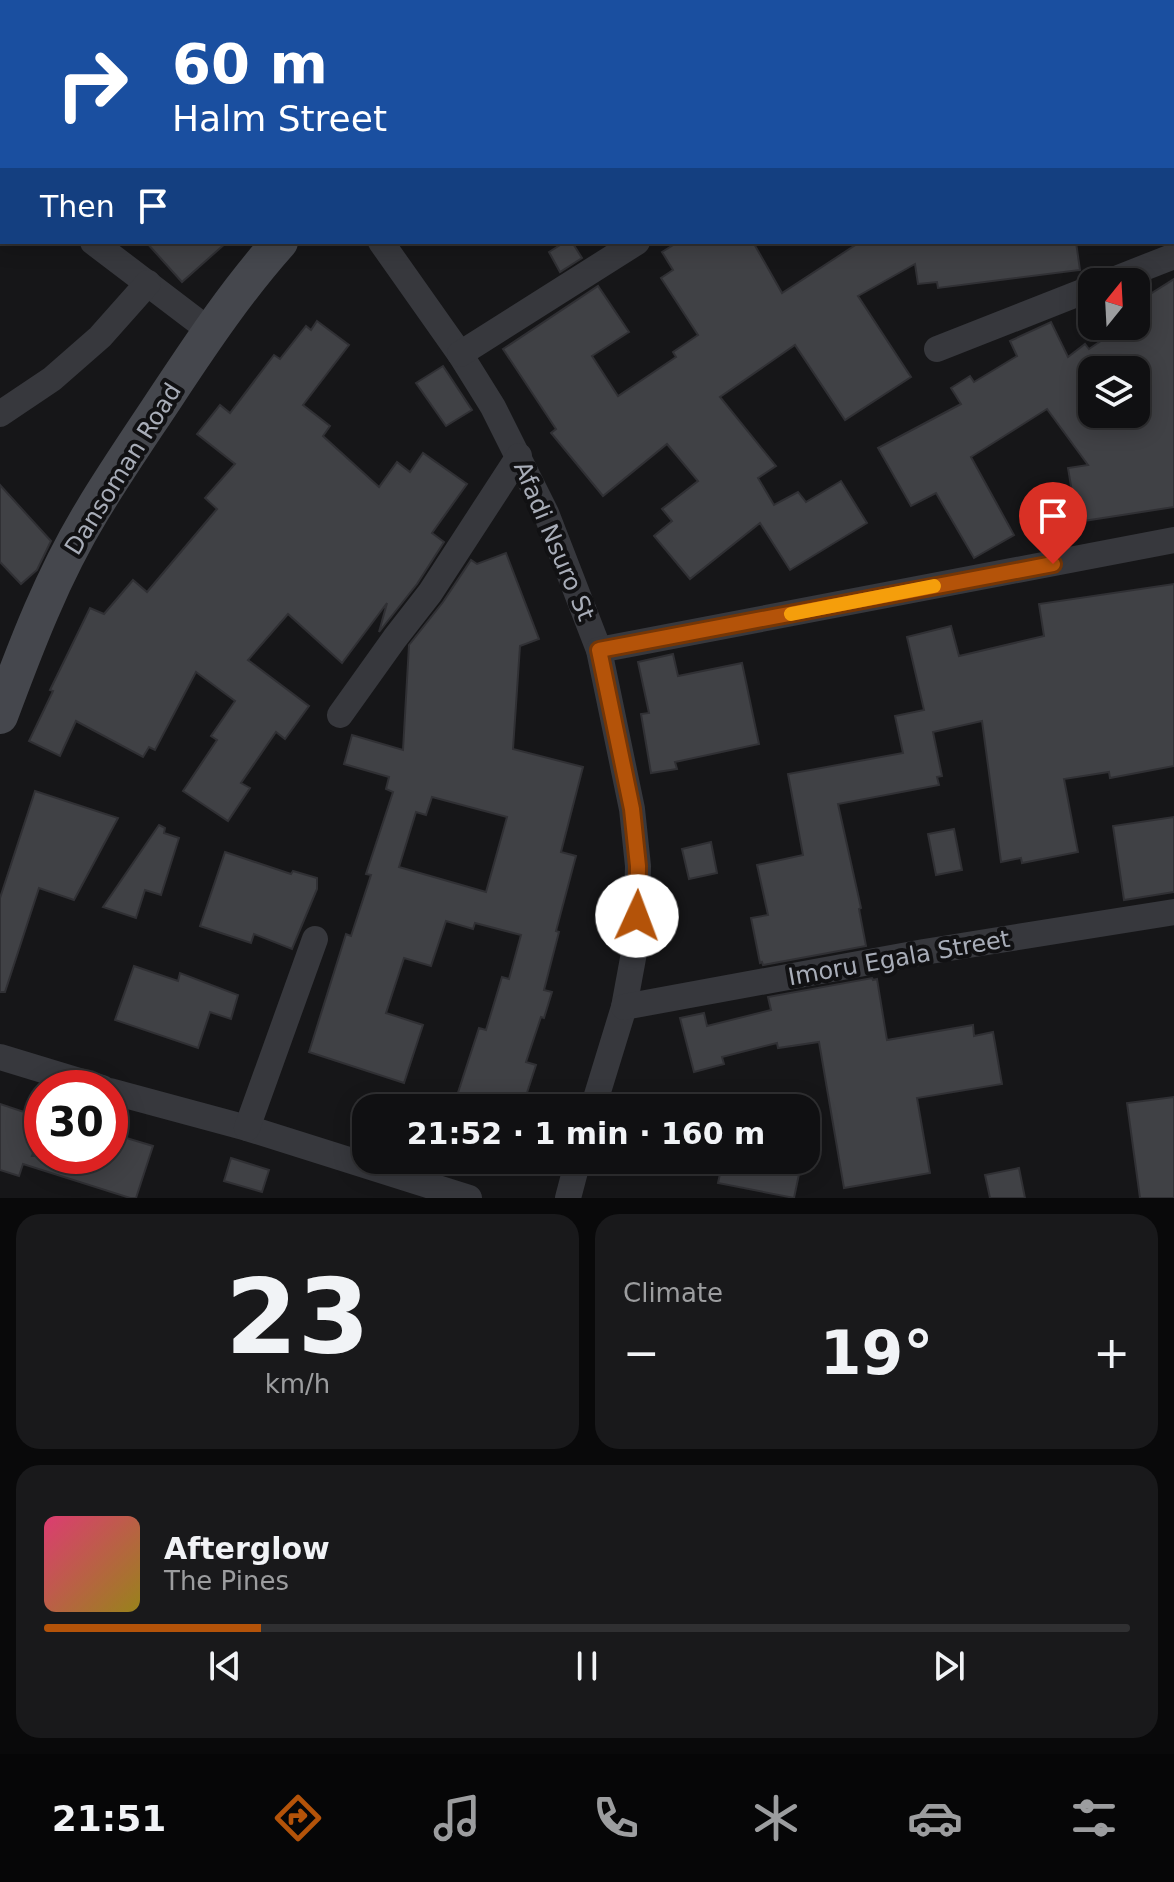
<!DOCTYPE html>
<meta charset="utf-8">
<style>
:root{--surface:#101012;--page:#19191b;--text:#f1f3f6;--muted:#9c9d9f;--line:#303032;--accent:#b45309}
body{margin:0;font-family:"DejaVu Sans",sans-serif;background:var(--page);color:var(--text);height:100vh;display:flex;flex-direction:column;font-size:30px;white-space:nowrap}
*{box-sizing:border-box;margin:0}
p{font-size:26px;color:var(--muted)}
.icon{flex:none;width:44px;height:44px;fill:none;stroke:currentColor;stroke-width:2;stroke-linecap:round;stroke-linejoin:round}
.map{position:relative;height:1198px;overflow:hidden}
.panel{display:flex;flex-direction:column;gap:16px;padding:16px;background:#09090a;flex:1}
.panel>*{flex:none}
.guide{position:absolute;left:0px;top:0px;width:1174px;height:244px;box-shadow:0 4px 20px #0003,0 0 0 2px var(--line);background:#1a4fa0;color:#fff;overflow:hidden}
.needle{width:52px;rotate:18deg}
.fabs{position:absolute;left:1078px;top:268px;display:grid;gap:16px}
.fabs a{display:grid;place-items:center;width:72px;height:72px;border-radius:16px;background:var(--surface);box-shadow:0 4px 20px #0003,0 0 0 2px var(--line);font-size:40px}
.speed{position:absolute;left:24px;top:1070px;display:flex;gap:16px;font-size:40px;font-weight:700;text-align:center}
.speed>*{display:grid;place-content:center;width:104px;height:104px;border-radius:50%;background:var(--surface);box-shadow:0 4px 20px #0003,0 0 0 2px var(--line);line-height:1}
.speed .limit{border:12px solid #d22;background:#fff;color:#111}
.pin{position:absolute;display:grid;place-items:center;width:68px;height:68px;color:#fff;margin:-82px -34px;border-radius:50% 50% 50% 0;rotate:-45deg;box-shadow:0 0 8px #0007}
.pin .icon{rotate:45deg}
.me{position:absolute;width:88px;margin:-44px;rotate:2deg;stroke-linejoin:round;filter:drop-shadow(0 0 6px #0008)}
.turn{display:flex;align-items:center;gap:28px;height:168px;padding:0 40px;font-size:36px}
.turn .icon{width:104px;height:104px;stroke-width:2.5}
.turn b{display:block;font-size:56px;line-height:68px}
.then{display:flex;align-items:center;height:76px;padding:0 40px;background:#0003;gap:16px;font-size:30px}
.big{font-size:60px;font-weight:700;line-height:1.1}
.panel .card{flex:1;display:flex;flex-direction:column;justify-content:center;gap:12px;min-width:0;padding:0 28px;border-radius:24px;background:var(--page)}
.panel .dial{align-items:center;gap:0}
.dial b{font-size:104px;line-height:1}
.song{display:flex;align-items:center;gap:24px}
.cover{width:96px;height:96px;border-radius:12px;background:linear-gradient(135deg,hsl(340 70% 55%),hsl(50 70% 35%))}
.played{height:8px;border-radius:4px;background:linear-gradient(90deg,var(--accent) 20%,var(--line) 20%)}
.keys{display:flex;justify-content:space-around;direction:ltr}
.heat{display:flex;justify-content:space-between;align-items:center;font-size:44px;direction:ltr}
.panel .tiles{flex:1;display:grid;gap:16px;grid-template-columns:1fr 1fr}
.card:last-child{grid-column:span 2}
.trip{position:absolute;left:352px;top:1094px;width:468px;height:80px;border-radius:24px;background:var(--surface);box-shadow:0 4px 20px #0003,0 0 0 2px var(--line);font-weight:700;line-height:80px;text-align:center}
.menu{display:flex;height:128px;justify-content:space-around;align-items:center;background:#060607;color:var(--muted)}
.menu .icon{width:56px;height:56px}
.menu .selected{color:var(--accent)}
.menu b{font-size:36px;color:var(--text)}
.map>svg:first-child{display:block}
.building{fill:#404145;stroke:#303034;stroke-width:2;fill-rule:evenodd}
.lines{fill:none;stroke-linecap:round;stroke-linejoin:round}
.street{stroke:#37383d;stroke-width:26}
.secondary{stroke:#45474d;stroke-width:36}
.route-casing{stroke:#753606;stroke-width:20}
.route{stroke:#b45309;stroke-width:14}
.slow{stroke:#f59e0b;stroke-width:14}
.labels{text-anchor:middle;stroke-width:8;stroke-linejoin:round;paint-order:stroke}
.street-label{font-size:24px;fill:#a8adb8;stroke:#111113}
</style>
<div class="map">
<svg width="1174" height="1198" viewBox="0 0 1174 1198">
<rect width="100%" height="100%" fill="#161618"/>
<g class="building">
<path d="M146 242H227L182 282Z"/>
<path d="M565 242H572L582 258 560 272 549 252Z"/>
<path d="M678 242H753L782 293 860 242H1076L1080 270 938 288 937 282 918 284 915 264 858 296 911 377 845 420 795 345 720 397 776 466 758 478 774 505 798 492 806 502 841 481 867 523 790 570 760 523 690 579 654 536 672 521 662 509 698 481 667 444 603 496 551 433 556 429 503 349 598 286 629 332 592 356 618 396 676 357 673 352 698 335 661 278 673 270 662 252Z"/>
<path d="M1174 279V507L1077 522 1068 468 1088 465 1047 409 971 457 1014 535 974 558 936 493 911 506 878 448 961 404 951 388 970 376 974 382 1017 356 1010 341 1051 322 1068 357 1085 344 1089 349 1123 326H1136V303ZM1092 370H1136V414H1092Z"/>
<path d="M317 321 349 345 303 405 330 426 323 436 379 487 397 462 410 472 423 453 467 484 432 533 444 542 417 584 379 632 387 603 342 663 288 614 248 660 309 706 285 739 276 732 241 783 250 788 228 821 183 791 217 740 211 736 235 701 196 672 155 750 149 747 143 757 76 721 60 756 29 741 53 691 50 690 90 608 104 614 133 580 147 592 217 509 205 498 235 464 197 434 220 405 230 413 274 355 280 359 306 326 311 330Z"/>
<path d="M443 366 472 410 446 426 416 383Z"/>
<path d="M0 485 51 541 37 570 21 584 0 562Z"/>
<path d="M506 553 539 639 520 646 513 749 583 767 561 852 576 856 556 931 559 932 544 990 552 992 544 1018 541 1017 526 1062 536 1065 522 1108H453L479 1028 486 1030 502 977 509 979 521 935 475 923 473 929 446 921 431 966 404 958 386 1013 423 1025 404 1083 309 1052 346 934 351 936 371 875 366 874 393 792 386 789 389 777 344 764 352 735 403 750 409 645 443 602 471 560 477 564ZM432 797 507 817 486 892 399 867 416 812 426 815Z"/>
<path d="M1174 584V766L1110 778 1109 772 1064 779 1078 852 1022 863 1021 858 1001 862 982 721 933 732 942 776 937 777 939 785 838 804 861 908 859 909 866 946 763 965 762 962 760 963 751 918 768 915 757 865 803 855 788 774 903 753 895 716 924 710 907 637 951 626 959 656 1044 636 1039 604Z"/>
<path d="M673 654 678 676 742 663 759 744 675 762 677 769 651 773 641 714 649 713 638 662Z"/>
<path d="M35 791 118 818 74 900 39 888 5 992H0V898Z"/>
<path d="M1174 817V892L1124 900 1113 826Z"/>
<path d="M159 825 165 828 164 833 179 838 161 895 145 890 136 918 103 907Z"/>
<path d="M954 829 962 870 936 875 928 834Z"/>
<path d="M711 842 717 873 689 879 682 849Z"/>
<path d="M225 852 291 874 293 871 317 878V889L292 949 254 934 251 943 200 926Z"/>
<path d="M134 966 178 981 180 973 238 995 231 1019 210 1012 198 1048 115 1020Z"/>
<path d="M872 978 873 980 877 979 887 1040 973 1025 974 1036 993 1032 1002 1084 917 1098 930 1173 844 1188 819 1042 778 1048 777 1043 722 1057 724 1064 694 1072 680 1018 704 1013 707 1026 771 1010 768 997Z"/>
<path d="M1174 1097V1198H1140L1127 1103Z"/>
<path d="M0 1104 42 1118V1126L32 1156H110V1133L153 1146 136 1198H130L23 1164 19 1176 0 1170Z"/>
<path d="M231 1158 269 1170 262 1192 224 1181Z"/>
<path d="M723 1160H802L794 1198 718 1183Z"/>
<path d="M1019 1168 1025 1198H990L985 1175Z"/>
</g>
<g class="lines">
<g class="street">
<path d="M0 172 2 174"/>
<path d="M93 242 210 331"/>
<path d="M381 242 460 354 493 407 546 513 599 650 632 809 638 866 636 942 624 1007 593 1108"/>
<path d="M1108 282 1174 256"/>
<path d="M937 349 1092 288"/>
<path d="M460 354 637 242"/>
<path d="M0 414 52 379 100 337 148 283"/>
<path d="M599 650 1174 540"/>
<path d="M340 715 395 638 430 593 519 456"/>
<path d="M624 1007 924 952 1174 912"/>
<path d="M0 1057 102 1088"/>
<path d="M110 1091 247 1128 469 1198"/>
<path d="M247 1128 315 939"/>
<path d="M568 1198 578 1160"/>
</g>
<g class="secondary">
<path d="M560 2 563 0"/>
<path d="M0 716C26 646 53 575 92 511 116 471 143 432 168 394 203 341 238 289 280 242"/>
</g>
</g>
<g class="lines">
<defs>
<path id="route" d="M637 916 638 866 632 809 599 650 1053 564"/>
</defs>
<use href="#route" class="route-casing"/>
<use href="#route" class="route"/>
<path class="slow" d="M791 614 934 586"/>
</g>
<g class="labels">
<g class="street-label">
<text transform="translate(123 469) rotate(-58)" y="8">Dansoman Road</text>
<text transform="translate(554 541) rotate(67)" y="8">Afadi Nsuro St</text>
<text transform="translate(899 958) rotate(-10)" y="8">Imoru Egala Street</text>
</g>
</g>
</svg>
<div class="fabs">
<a><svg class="needle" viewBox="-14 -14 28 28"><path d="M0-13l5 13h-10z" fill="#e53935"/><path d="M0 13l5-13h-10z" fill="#9c9d9f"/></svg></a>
<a><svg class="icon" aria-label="layers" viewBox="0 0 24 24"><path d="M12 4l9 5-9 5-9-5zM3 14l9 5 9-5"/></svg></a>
</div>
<div class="speed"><div class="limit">30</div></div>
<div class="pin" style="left:1053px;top:564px;background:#d93025"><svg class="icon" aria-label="arrive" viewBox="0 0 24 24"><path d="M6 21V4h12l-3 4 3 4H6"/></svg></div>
<svg class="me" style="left:637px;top:916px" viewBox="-20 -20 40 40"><circle r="19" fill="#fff"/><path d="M0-13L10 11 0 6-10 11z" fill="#b45309"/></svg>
<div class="trip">21:52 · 1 min · 160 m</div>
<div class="guide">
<div class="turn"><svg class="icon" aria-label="right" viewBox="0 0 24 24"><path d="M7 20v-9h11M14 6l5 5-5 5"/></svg><div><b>60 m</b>Halm Street</div></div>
<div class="then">Then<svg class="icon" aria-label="arrive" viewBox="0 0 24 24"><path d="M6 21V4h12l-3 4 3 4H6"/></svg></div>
</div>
</div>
<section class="panel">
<div class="tiles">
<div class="card dial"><b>23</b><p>km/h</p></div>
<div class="card"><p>Climate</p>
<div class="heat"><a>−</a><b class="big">19°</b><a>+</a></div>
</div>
<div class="card">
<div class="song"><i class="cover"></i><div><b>Afterglow</b><p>The Pines</p></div></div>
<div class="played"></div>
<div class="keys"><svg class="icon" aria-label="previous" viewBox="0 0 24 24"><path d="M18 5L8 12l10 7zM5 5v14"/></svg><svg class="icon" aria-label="pause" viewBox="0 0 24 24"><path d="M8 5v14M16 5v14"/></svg><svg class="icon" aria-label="next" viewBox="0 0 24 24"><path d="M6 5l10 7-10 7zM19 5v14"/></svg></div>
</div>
</div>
</section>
<nav class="menu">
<b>21:51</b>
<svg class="icon selected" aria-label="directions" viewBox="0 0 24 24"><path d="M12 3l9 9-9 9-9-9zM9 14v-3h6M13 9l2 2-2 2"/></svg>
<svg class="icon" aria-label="music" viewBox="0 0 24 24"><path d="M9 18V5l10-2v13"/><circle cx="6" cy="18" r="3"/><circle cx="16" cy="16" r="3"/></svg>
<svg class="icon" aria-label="phone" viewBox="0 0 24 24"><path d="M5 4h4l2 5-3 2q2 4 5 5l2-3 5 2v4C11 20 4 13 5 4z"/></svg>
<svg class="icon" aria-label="climate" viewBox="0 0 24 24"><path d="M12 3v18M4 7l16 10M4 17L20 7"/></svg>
<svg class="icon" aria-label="car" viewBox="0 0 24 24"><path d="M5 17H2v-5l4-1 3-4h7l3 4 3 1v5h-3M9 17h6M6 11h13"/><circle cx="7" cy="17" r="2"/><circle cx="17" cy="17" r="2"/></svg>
<svg class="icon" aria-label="filters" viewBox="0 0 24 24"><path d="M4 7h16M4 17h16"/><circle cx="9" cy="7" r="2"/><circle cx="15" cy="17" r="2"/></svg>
</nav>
